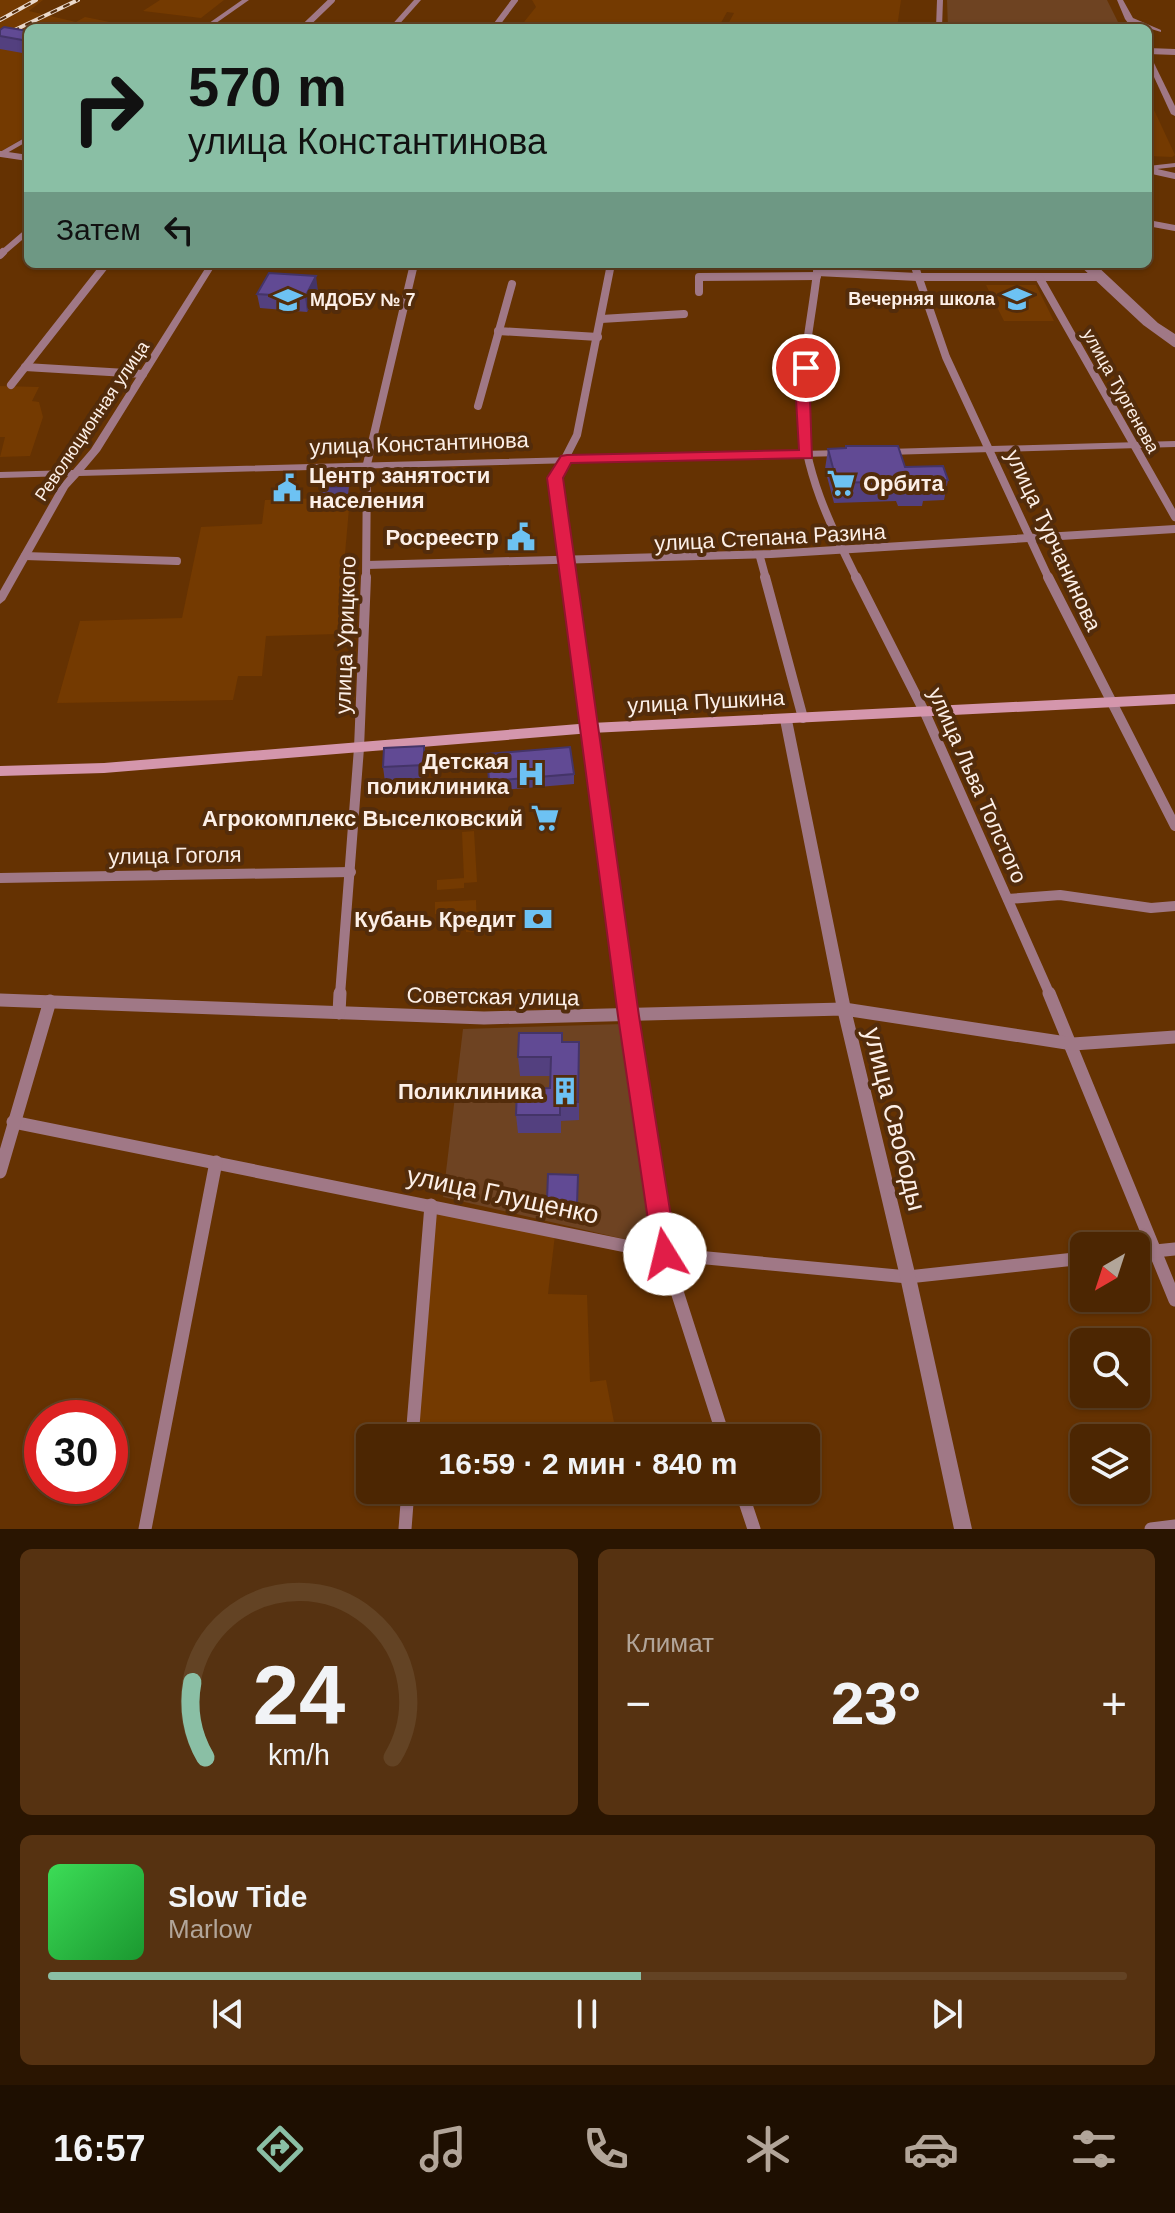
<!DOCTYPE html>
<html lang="ru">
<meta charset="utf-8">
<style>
:root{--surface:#4c2602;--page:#563211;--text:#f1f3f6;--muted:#b2a599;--line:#634324;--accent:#8abfa5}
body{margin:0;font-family:Arial,sans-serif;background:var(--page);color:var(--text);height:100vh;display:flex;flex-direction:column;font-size:30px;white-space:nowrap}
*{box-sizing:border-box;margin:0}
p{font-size:26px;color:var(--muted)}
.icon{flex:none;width:44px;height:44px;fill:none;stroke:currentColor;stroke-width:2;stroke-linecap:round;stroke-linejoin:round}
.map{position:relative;height:1529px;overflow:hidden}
.sheet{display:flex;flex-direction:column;gap:20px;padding:20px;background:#2a1501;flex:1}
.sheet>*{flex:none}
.guide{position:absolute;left:24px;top:24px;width:1128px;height:244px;border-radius:12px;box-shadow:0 2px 6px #0004,0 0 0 2px var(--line);background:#8abfa5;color:#111;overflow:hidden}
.needle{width:52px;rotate:219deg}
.controls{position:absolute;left:1070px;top:1232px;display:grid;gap:16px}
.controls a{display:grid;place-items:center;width:80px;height:80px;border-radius:12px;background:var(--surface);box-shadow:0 2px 6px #0004,0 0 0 2px var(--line);font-size:40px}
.speed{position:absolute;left:24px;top:1400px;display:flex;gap:16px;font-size:40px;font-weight:700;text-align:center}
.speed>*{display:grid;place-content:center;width:104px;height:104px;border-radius:50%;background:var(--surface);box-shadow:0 2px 6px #0004,0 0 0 2px var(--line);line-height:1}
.speed .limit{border:12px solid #d22;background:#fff;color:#111}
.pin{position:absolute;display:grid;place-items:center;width:68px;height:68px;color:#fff;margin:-34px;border:4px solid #fff;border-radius:50%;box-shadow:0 2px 8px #0007}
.me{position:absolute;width:88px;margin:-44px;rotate:351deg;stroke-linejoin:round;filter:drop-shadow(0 0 6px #0008)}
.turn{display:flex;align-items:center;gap:28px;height:168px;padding:0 32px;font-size:36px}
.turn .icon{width:104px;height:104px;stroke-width:2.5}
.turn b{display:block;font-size:56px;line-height:68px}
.then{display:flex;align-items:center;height:76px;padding:0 32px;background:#0003;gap:16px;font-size:30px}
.big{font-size:60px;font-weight:700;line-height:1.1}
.sheet .card{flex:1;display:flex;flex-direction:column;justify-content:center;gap:12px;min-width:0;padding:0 28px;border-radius:12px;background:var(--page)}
.sheet .dial{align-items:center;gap:0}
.dial svg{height:208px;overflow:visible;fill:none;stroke:var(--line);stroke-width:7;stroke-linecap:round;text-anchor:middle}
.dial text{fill:var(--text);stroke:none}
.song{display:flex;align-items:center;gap:24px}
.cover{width:96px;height:96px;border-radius:12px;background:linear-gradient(135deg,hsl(130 70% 55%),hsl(130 70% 35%))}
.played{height:8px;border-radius:4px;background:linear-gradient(90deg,var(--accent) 55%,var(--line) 55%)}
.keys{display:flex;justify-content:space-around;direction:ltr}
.heat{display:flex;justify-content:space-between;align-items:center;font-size:44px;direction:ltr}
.sheet .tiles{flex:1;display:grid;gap:20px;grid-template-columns:1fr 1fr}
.card:last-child{grid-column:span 2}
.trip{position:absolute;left:356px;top:1424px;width:464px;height:80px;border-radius:12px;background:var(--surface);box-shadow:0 2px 6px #0004,0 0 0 2px var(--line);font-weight:700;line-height:80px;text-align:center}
.tab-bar{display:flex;height:128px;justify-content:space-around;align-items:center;background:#1e0f01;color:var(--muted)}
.tab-bar .icon{width:56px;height:56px}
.tab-bar .selected{color:var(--accent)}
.tab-bar b{font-size:36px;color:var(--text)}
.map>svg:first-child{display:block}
.built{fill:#743a01}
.green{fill:#6e4322}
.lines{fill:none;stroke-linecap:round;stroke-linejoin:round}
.minor-far3{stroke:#a07886;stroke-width:6}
.minor-far2{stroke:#a07886;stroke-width:8}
.minor-far1{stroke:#a07886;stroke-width:10}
.minor{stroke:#a07886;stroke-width:13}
.tertiary{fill:#a07886;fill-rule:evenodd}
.secondary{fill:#d496ac;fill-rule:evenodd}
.rail-casing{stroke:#ead9cc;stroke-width:4}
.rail{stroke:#532c0b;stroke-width:2;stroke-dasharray:7;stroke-linecap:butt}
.wall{fill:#53407f}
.shaded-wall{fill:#443468}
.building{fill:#614a94;stroke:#443468;stroke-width:2}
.route{fill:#e11d48;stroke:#92132f;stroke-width:2}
.labels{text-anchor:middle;stroke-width:8;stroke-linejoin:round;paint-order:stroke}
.far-poi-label{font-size:18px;font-weight:bold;fill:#fcefe7;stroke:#532c0b;text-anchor:end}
.far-street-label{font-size:18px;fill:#fcefe7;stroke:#532c0b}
.street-label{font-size:22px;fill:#fcefe7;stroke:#532c0b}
.poi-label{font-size:22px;font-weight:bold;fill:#fcefe7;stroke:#532c0b;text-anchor:end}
.near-street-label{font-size:26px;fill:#fcefe7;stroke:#532c0b}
</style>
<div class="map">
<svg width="1175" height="1529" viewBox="0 0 1175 1529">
<rect width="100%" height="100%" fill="#653202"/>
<g class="built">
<path d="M0 0H43L29 11 76 22 85 17 139 28H28V135L0 152Z"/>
<path d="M160 0H224L201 18 143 11Z"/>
<path d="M532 0H901L897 28H726L734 13 727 12 718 28H499L520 27 536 7Z"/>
<path d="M1148 97 1175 155 1172 157 1148 156Z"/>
<path d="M986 285H1036L1054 321H1004Z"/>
<path d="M0 386 39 387 32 401 39 402 43 417 30 456 0 457 5 437H0Z"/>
<path d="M350 497 338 634 266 636 262 676H238L233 700 57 703 80 621 182 618 201 527 262 524 265 500Z"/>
<path d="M474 831 477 882 464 883V888L437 890V880L464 878 462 832Z"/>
<path d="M476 900 477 932H466L465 912 435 914V902Z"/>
<path d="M436 1213 555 1235 548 1294 587 1295 590 1382 606 1380 617 1438H418Z"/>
<path d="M538 1490H628L630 1498 596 1506Z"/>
</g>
<g class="green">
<path d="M947 0H1107L1121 28H948Z"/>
<path d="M623 1024 658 1247 443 1197 463 1029Z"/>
</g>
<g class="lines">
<g class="minor-far3">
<path d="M303 28 332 0"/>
<path d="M494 28 515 0"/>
<path d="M939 28 940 0"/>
<path d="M1148 51 1175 52"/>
<path d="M1 154 28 158"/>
<path d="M1148 170 1175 176"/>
<path d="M1148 223 1175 228"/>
<path d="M1 254 28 231"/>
</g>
<g class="minor-far2">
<path d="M0 255 3 252"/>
<path d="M818 264C813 313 801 362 802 411 803 470 831 527 857 579"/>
<path d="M914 264 946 357 1049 579"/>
<path d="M1084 264 1146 322 1175 343"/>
<path d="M817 272 917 277H1102"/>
<path d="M1040 279 1175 517"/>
<path d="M699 292V277L817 276"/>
<path d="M601 319 684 314"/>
<path d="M498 331 598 337"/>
<path d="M25 367 143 374"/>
<path d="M11 385 106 264"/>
<path d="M478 406 512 284"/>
<path d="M25 556 177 561"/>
<path d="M760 557 766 579"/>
<path d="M367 565 771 554 1175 529"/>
<path d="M366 579 367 464 414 264"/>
<path d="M569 579 555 478 577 435 611 264"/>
</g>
<g class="minor-far1">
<path d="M568 577 625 995"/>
<path d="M765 577 803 718"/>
<path d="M856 577 926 715 1050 995"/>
<path d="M1048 577 1175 826"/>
<path d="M0 878 351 872"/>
<path d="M1008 899 1060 895 1151 908 1175 906"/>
<path d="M340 995 359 748 366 577"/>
</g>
<g class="minor">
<path d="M625 993 665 1254 724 1438"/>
<path d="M1049 993 1175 1300"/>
<path d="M0 1000 484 1018 844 1009 1073 1044 1175 1037"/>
<path d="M339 1013 340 993"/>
<path d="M13 1122 665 1254 908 1277 1084 1258"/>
<path d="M0 1172 50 1001"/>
<path d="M1136 1253 1175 1249"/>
<path d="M412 1438 431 1205"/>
<path d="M741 1490 754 1529"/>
<path d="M145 1529 216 1162"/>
<path d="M405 1529 408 1490"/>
<path d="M1151 1529 1175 1526"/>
</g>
<g class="tertiary">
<path d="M242 0H249L209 28H202Z"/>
<path d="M414 0H421L396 28H389Z"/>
<path d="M1117 0H1123L1133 18 1161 30V32L1135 24V27H1131L1125 19Z"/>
<path d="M1148 55 1151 57 1175 106V116L1171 114 1148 64Z"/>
<path d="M28 136V141L0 157V152Z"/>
<path d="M1175 163V167L1148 170V166Z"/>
<path d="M208 264H216L100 451 84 470 841 450 846 453 841 456 79 476 68 488 5 600 0 604V591L59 487 68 476 0 478V472L73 470 91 449Z"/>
<path d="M1086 264H1095L1158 323 1175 334V341L1152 327Z"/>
<path d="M1175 441V447L887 455 882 452 887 449Z"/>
<path d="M786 716 792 720 851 1009 916 1277 972 1529H954L900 1277 837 1009 780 720Z"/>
</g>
<path class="secondary" d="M1175 694V704L591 733 104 773 0 776V766L104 763 591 723Z"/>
<defs>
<g id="rail">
<path d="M0 20 36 0"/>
<path d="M0 37 78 0"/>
</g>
</defs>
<use href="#rail" class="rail-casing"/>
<use href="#rail" class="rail"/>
</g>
<g class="wall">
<path d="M0 30 28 31V54L0 49Z"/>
<path d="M1055 264H1080L1078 270H1057Z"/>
<path d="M318 291 307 312 260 308 257 294Z"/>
<path d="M846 446 905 467 948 480 944 500 923 501 922 506H898L896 501 834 503 825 469 828 449 845 448Z"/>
<path d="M348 476 349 486 348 496 321 497 320 487Z"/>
<path d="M424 746 426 761 425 780 385 782 383 767Z"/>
<path d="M487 754 574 774V784L490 791Z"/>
<path d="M562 1042H579V1120L561 1121V1133H518L516 1115 550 1088V1076H520L518 1057Z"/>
<path d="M548 1174 578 1175V1209H554L553 1205 547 1204Z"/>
</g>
<g class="shaded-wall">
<path d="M316 276 318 291 307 312 305 297Z"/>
<path d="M424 746 426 761 425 780 424 765Z"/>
</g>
<g class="building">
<path d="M4 27 28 31V41L0 36V30Z"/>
<path d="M269 273 316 276 305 297 257 294Z"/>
<path d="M846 446H898L905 467 943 466 948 480 925 481 926 486 901 487 900 481 837 483 828 449 846 448Z"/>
<path d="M348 476 347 486 320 487 321 477Z"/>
<path d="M424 746V765L383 767 384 748Z"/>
<path d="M570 747 574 774 489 781 487 754Z"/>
<path d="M519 1033H562V1042H579L578 1102H560V1115H516L517 1089 550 1088 551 1057H518Z"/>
<path d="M548 1174 578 1175 577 1205H553V1200H547Z"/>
</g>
<path class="route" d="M806 364 813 368 810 399 812 458 571 463 563 478 639 1016 677 1254 673 1262 665 1266 656 1262 653 1254 618 1016 547 478 561 456 567 455 799 450 796 399 799 368Z"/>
<defs>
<symbol id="school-bare" viewBox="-9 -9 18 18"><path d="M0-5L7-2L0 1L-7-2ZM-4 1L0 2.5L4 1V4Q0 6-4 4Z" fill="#6dc2f3" stroke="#532c0b" stroke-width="2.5" paint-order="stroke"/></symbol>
<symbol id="supermarket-bare" viewBox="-9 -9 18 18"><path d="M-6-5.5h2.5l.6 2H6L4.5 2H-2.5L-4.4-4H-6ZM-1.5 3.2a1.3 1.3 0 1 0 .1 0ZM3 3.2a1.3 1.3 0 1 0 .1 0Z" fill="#6dc2f3" stroke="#532c0b" stroke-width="2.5" paint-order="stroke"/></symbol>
<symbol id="civic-bare" viewBox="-9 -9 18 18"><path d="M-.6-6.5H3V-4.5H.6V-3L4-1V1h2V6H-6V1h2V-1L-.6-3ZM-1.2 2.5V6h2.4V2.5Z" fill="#6dc2f3" stroke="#532c0b" stroke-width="2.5" paint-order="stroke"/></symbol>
<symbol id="hospital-bare" viewBox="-9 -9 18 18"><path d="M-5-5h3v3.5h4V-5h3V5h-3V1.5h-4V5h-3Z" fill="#6dc2f3" stroke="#532c0b" stroke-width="2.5" paint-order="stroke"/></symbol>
<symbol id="bank-bare" viewBox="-9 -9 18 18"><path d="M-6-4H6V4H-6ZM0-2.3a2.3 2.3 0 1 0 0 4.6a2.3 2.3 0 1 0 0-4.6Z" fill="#6dc2f3" stroke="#532c0b" stroke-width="2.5" paint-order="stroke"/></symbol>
<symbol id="building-bare" viewBox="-9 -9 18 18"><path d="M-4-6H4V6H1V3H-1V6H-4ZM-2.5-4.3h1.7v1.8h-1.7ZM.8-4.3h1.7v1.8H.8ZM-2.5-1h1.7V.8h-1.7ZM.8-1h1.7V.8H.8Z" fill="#6dc2f3" stroke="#532c0b" stroke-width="2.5" paint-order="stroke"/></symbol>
</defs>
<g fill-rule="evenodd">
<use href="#school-bare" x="997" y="279" width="40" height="40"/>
<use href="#school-bare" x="268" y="280" width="40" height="40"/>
<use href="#supermarket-bare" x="821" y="463" width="40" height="40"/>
<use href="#civic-bare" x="267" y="468" width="40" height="40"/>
<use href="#civic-bare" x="501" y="517" width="40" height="40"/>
<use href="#hospital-bare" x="511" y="754" width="40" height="40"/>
<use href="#supermarket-bare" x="525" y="798" width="40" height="40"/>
<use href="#bank-bare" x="518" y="899" width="40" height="40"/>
<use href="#building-bare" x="545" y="1071" width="40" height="40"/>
</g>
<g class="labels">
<g class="far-poi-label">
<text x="995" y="305">Вечерняя школа</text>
<text x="310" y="306" text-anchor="start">МДОБУ № 7</text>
</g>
<g class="far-street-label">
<text transform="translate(1121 391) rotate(61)" y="6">улица Тургенева</text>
<text transform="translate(92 421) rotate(-56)" y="6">Революционная улица</text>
</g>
<g class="street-label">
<text transform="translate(419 443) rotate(-2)" y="8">улица Константинова</text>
<text transform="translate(770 537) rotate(-3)" y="8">улица Степана Разина</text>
<text transform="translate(1054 540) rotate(65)" y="8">улица Турчанинова</text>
<text transform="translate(345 635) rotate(-88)" y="8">улица Урицкого</text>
<text transform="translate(706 701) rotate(-3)" y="8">улица Пушкина</text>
<text transform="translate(978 785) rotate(66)" y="8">улица Льва Толстого</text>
<text transform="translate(175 855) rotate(-1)" y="8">улица Гоголя</text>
<text transform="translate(493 996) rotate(1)" y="8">Советская улица</text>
</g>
<g class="poi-label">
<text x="309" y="483" text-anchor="start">Центр занятости<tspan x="309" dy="25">населения</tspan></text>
<text x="863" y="491" text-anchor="start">Орбита</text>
<text x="499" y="545">Росреестр</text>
<text x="509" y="769">Детская<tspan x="509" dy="25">поликлиника</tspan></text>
<text x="523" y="826">Агрокомплекс Выселковский</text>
<text x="516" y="927">Кубань Кредит</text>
<text x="543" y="1099">Поликлиника</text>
</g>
<g class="near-street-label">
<text transform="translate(895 1119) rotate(76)" y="9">улица Свободы</text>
<text transform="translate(503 1195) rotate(12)" y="9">улица Глущенко</text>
</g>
</g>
</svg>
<div class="controls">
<a><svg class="needle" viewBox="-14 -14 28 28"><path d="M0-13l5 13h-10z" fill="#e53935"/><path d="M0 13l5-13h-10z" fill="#b2a599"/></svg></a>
<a><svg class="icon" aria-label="search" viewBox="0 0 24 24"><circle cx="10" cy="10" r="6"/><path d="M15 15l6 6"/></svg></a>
<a><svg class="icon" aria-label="layers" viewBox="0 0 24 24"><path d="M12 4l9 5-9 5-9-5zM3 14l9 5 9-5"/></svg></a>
</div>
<div class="speed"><div class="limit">30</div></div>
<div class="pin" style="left:806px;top:368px;background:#d93025"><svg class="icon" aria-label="arrive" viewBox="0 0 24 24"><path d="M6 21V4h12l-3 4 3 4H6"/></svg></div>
<svg class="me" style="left:665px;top:1254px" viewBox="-20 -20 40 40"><circle r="19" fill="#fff"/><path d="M0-13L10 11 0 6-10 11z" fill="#e11d48"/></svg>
<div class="trip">16:59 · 2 мин · 840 m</div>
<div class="guide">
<div class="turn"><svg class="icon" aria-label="right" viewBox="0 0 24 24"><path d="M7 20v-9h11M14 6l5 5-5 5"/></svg><div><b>570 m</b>улица Константинова</div></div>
<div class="then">Затем<svg class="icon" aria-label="left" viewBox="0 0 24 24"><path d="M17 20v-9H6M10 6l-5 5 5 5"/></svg></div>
</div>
</div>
<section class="sheet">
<div class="tiles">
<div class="card dial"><svg viewBox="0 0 100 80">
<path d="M14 69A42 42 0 1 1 86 69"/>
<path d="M14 69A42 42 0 0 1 9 40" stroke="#8abfa5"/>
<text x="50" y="56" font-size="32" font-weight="700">24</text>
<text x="50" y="72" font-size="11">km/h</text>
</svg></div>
<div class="card"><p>Климат</p>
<div class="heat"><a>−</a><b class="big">23°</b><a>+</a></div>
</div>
<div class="card">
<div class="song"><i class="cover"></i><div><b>Slow Tide</b><p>Marlow</p></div></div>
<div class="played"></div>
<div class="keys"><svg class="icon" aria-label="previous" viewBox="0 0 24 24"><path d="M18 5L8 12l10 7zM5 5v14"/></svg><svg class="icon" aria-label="pause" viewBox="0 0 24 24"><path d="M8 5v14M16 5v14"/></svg><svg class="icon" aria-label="next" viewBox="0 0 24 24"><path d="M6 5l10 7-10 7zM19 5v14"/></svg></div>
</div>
</div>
</section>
<nav class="tab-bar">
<b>16:57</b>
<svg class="icon selected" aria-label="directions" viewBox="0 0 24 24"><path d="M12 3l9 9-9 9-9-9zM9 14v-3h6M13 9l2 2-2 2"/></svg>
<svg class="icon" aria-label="music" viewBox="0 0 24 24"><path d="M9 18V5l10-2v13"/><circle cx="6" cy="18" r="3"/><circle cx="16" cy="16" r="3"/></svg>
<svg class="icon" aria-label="phone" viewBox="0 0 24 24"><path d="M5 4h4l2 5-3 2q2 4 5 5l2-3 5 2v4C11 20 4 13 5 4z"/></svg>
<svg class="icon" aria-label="climate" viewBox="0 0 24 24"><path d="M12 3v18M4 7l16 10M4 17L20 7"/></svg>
<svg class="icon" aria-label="car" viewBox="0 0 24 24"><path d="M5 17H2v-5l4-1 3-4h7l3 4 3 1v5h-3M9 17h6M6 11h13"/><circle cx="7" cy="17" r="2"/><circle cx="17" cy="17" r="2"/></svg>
<svg class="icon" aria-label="filters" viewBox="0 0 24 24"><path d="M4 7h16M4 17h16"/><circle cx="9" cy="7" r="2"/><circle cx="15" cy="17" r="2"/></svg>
</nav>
